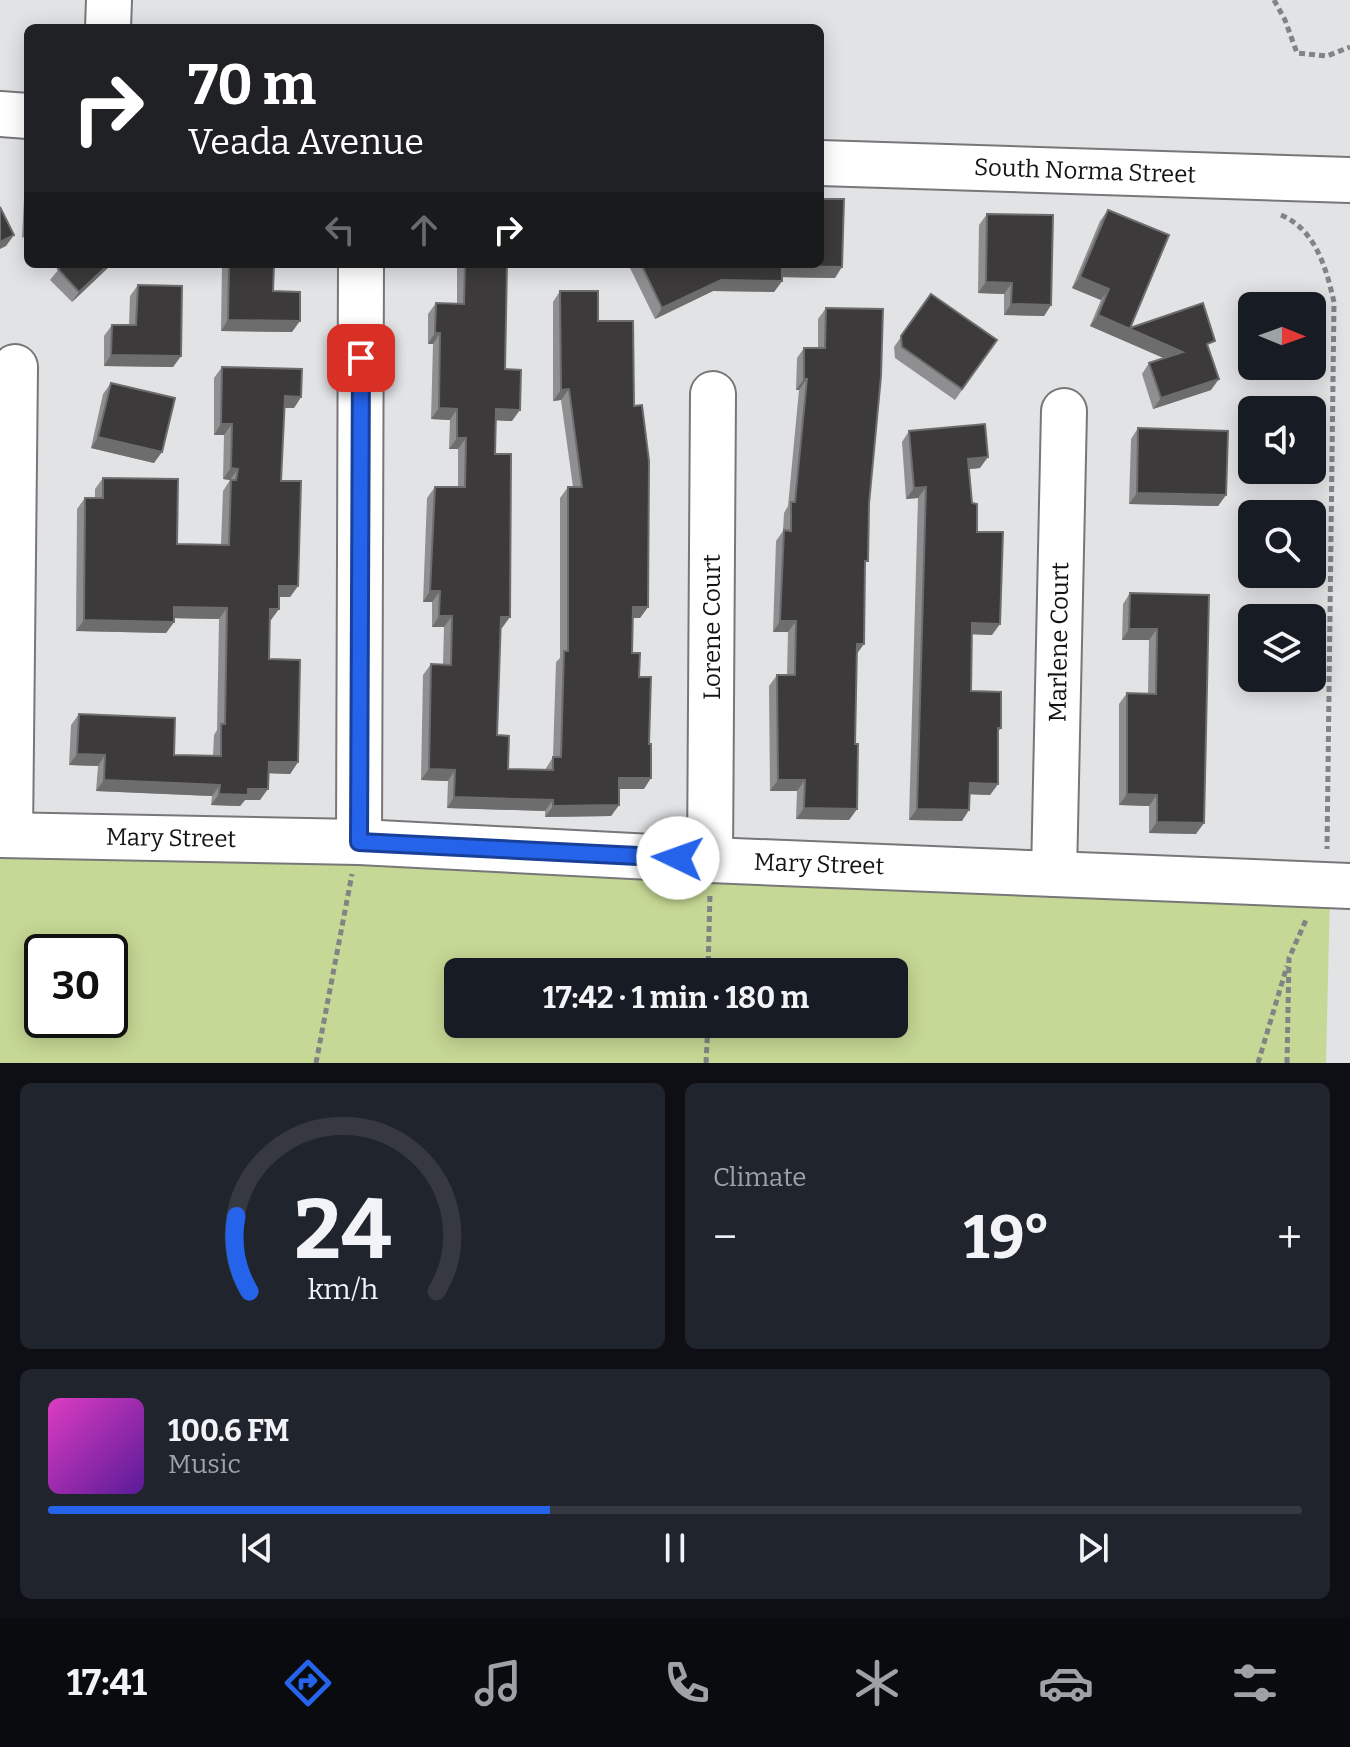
<!DOCTYPE html>
<meta charset="utf-8">
<style>
:root{--surface:#171b24;--page:#20242c;--text:#f1f3f6;--muted:#9ea1a6;--line:#363941;--accent:#2563eb}
body{margin:0;font-family:Bitter,serif;background:var(--page);color:var(--text);height:100vh;display:flex;flex-direction:column;font-size:30px;white-space:nowrap}
*{box-sizing:border-box;margin:0}
p{font-size:26px;color:var(--muted)}
.icon{flex:none;width:44px;height:44px;fill:none;stroke:currentColor;stroke-width:2;stroke-linecap:round;stroke-linejoin:round}
.map{position:relative;height:1063px;overflow:hidden}
.drawer{display:flex;flex-direction:column;gap:20px;padding:20px;background:#0d0f14;flex:1}
.drawer>*{flex:none}
.banner{position:absolute;left:24px;top:24px;width:800px;height:244px;border-radius:12px;box-shadow:0 4px 20px #0003;background:#202124;color:#fff;overflow:hidden}
.needle{width:52px;rotate:91deg}
.controls{position:absolute;left:1238px;top:292px;display:grid;gap:16px}
.controls a{display:grid;place-items:center;width:88px;height:88px;border-radius:12px;background:var(--surface);box-shadow:0 4px 20px #0003;font-size:40px}
.speed{position:absolute;left:24px;top:934px;display:flex;gap:16px;font-size:40px;font-weight:700;text-align:center}
.speed>*{display:grid;place-content:center;width:104px;height:104px;border-radius:50%;background:var(--surface);box-shadow:0 4px 20px #0003;line-height:1}
.speed .limit{border:4px solid #111;border-radius:12px;background:#fff;color:#111}
.pin{position:absolute;display:grid;place-items:center;width:68px;height:68px;color:#fff;margin:-34px;border-radius:16px;box-shadow:0 4px 12px #0006}
.me{position:absolute;width:88px;margin:-44px;rotate:273deg;stroke-linejoin:round;filter:drop-shadow(0 0 6px #0008)}
.turn{display:flex;align-items:center;gap:28px;height:168px;padding:0 32px;font-size:36px}
.turn .icon{width:104px;height:104px;stroke-width:2.5}
.turn b{display:block;font-size:56px;line-height:68px}
.lanes{display:flex;align-items:center;height:76px;padding:0 32px;background:#0003;justify-content:center;gap:40px;direction:ltr}
.lanes .off{opacity:.35}
.big{font-size:60px;font-weight:700;line-height:1.1}
.drawer .widget{flex:1;display:flex;flex-direction:column;justify-content:center;gap:12px;min-width:0;padding:0 28px;border-radius:12px;background:var(--page)}
.drawer .dial{align-items:center;gap:0}
.dial svg{height:208px;overflow:visible;fill:none;stroke:var(--line);stroke-width:7;stroke-linecap:round;text-anchor:middle}
.dial text{fill:var(--text);stroke:none}
.song{display:flex;align-items:center;gap:24px}
.cover{width:96px;height:96px;border-radius:12px;background:linear-gradient(135deg,hsl(310 70% 55%),hsl(270 70% 35%))}
.played{height:8px;border-radius:4px;background:linear-gradient(90deg,var(--accent) 40%,var(--line) 40%)}
.keys{display:flex;justify-content:space-around;direction:ltr}
.heat{display:flex;justify-content:space-between;align-items:center;font-size:44px;direction:ltr}
.drawer .tiles{flex:1;display:grid;gap:20px;grid-template-columns:1fr 1fr}
.widget:last-child{grid-column:span 2}
.trip{position:absolute;left:444px;top:958px;width:464px;height:80px;border-radius:12px;background:var(--surface);box-shadow:0 4px 20px #0003;font-weight:700;line-height:80px;text-align:center}
.dock{display:flex;height:128px;justify-content:space-around;align-items:center;background:#090b0e;color:var(--muted)}
.dock .icon{width:56px;height:56px}
.dock .selected{color:var(--accent)}
.dock b{font-size:36px;color:var(--text)}
.map>svg:first-child{display:block}
.green{fill:#c6d895;fill-rule:evenodd}
.lines{fill:none;stroke-linecap:round;stroke-linejoin:round}
.minor-casing{stroke:#777779;stroke-width:48}
.path{stroke:#828384;stroke-width:5;stroke-dasharray:6 4;stroke-linecap:butt}
.minor{stroke:#fff;stroke-width:44}
.wall{fill:#8f8e90}
.shaded-wall{fill:#6e6d6d}
.building{fill:#3c3a3a;stroke:#6e6d6d;stroke-width:2}
.route-casing{stroke:#184099;stroke-width:20}
.route{stroke:#2563eb;stroke-width:14}
.labels{text-anchor:middle;stroke-width:8;stroke-linejoin:round;paint-order:stroke}
.street-label{font-size:24px;fill:#141415;stroke:#fff}
</style>
<div class="map">
<svg width="1350" height="1063" viewBox="0 0 1350 1063">
<rect width="100%" height="100%" fill="#e2e3e5"/>
<path class="green" d="M0 843 1330 894 1326 1063H0ZM42 952H110V1020H42ZM458 972H894V1024H458Z"/>
<g class="lines">
<defs>
<g id="minor">
<path d="M108 28 109 0"/>
<path d="M0 114 28 116"/>
<path d="M820 163 1350 180"/>
<path d="M0 835 359 842 710 860 1350 886"/>
<path d="M10 835 15 367"/>
<path d="M359 842 361 264"/>
<path d="M710 860 713 394"/>
<path d="M1054 874 1064 411"/>
</g>
</defs>
<use href="#minor" class="minor-casing"/>
<g class="path">
<path d="M1274 0 1285 20 1297 53 1327 56 1350 47"/>
<path d="M1281 215C1316 230 1326 268 1334 302L1327 849"/>
<path d="M708 972 710 893"/>
<path d="M316 1063 352 874"/>
<path d="M706 1063 708 1024"/>
<path d="M1258 1063 1287 966"/>
<path d="M1287 1063 1289 958 1306 920"/>
</g>
<use href="#minor" class="minor"/>
</g>
<g class="wall">
<path d="M28 176V235L22 238 25 180Z"/>
<path d="M1108 210 1130 328 1209 350 1211 390 1153 409 1142 374 1149 363 1164 358 1090 326 1101 300 1072 288 1100 221Z"/>
<path d="M987 214 1051 305 1044 316 1004 315V294L978 293 979 225Z"/>
<path d="M63 264H112L72 302 50 280Z"/>
<path d="M222 264H274L273 291 292 332 221 331Z"/>
<path d="M432 264H507L505 369 512 421 496 420 495 454 502 628H500L497 735 508 769 545 770 553 757 556 662 560 658V498L568 487H573L561 400 553 401V302L560 291 598 321 634 406 648 607 640 618H633L632 653 639 677 644 789H619V805L611 816 545 817V811L447 808 448 781 421 780 423 675 431 664 443 665 444 627H432V602H423L427 498 435 487H458V449H449L450 420 431 419 433 344H428V314L436 303 457 304V265Z"/>
<path d="M628 264H820L835 278 782 277V281L774 292 713 291 655 319Z"/>
<path d="M138 285 181 356 173 367 104 366V336L112 325H129L130 296Z"/>
<path d="M931 294 997 340 955 400 895 358 894 347Z"/>
<path d="M826 308 869 504 865 565 857 654 855 744 857 809 849 820 796 819 797 791H770L769 686 777 675H787L788 632H773L776 541 783 531 784 513 788 506 799 390H796L797 358 804 348H818V319Z"/>
<path d="M222 367 301 397 294 408H284L281 481 298 586 290 597H279V609L270 620 269 659 298 762 290 774 268 773 260 800H245L240 806 211 805 212 796 96 791 98 766 69 765 71 725 79 714 174 755 213 756 214 735 217 730 219 619 174 618V622L166 633 76 631 77 509 85 498H95V489L103 478 177 544 221 545 223 491 230 480 223 479 224 435H214V378Z"/>
<path d="M111 383 154 463 91 448 103 394Z"/>
<path d="M1138 428 1226 495 1218 506 1129 504 1131 439Z"/>
<path d="M909 431 980 468 969 469 972 503 992 635 972 634 971 691 1001 728 998 732V784L990 795 970 794 962 821 909 820 918 498 906 499 902 442Z"/>
<path d="M1130 593 1209 595 1196 834 1149 833V806L1119 805V704L1127 693 1148 694 1149 640H1122L1123 604Z"/>
</g>
<g class="shaded-wall">
<path d="M14 235 6 246 0 249V242Z"/>
<path d="M109 264H112L72 302 79 292Z"/>
<path d="M782 266 842 267 835 278 774 277Z"/>
<path d="M1080 277 1109 289 1101 300 1072 288Z"/>
<path d="M721 280 782 281 774 292 713 291 655 319 662 308Z"/>
<path d="M986 282 1012 283 1004 294 978 293Z"/>
<path d="M1011 304 1051 305 1044 316 1004 315Z"/>
<path d="M1098 315 1183 352 1175 363 1090 326Z"/>
<path d="M228 320 300 321 292 332 221 331Z"/>
<path d="M435 333H440L433 344H428Z"/>
<path d="M111 355 181 356 173 367 104 366Z"/>
<path d="M804 379H807L799 390H796Z"/>
<path d="M1219 379 1211 390 1153 409 1161 398Z"/>
<path d="M569 389 561 400 553 401 561 390Z"/>
<path d="M285 396 301 397 294 408H277Z"/>
<path d="M439 408 457 409 450 420 431 419Z"/>
<path d="M496 409 520 410 512 421 488 420Z"/>
<path d="M221 424H232L224 435H214Z"/>
<path d="M98 437 162 452 154 463 91 448Z"/>
<path d="M457 438H466L458 449H449Z"/>
<path d="M988 457 980 468 960 470 968 459Z"/>
<path d="M231 468 238 469 230 480 223 479Z"/>
<path d="M926 487 918 498 906 499 914 488Z"/>
<path d="M1137 493 1226 495 1218 506 1129 504Z"/>
<path d="M279 586H298L290 597H272Z"/>
<path d="M430 591H440L432 602H423Z"/>
<path d="M174 607 227 608 219 619 167 618Z"/>
<path d="M633 607H648L640 618H626Z"/>
<path d="M270 609H279L271 620H263Z"/>
<path d="M439 616H452L444 627H432Z"/>
<path d="M501 617H510L502 628H493Z"/>
<path d="M84 620 174 622 166 633 76 631Z"/>
<path d="M780 621H796L788 632H773Z"/>
<path d="M972 623 1000 624 992 635 964 634Z"/>
<path d="M1129 629H1157L1149 640H1122Z"/>
<path d="M857 644H864L856 655Z"/>
<path d="M77 754 105 755 98 766 69 765Z"/>
<path d="M269 762H298L290 774 261 773Z"/>
<path d="M429 769 455 770 448 781 421 780Z"/>
<path d="M619 778H651L644 789H611Z"/>
<path d="M104 780 220 785 212 796 96 791Z"/>
<path d="M778 780H805L797 791H770Z"/>
<path d="M970 783 998 784 990 795 962 794Z"/>
<path d="M248 789H268L260 800H245L240 806 211 805 219 794Z"/>
<path d="M1127 794 1157 795 1149 806 1119 805Z"/>
<path d="M454 797 553 800 545 811 447 808Z"/>
<path d="M619 805 611 816 545 817 553 806Z"/>
<path d="M804 808 857 809 849 820 796 819Z"/>
<path d="M917 809 969 810 962 821 909 820Z"/>
<path d="M1157 822 1204 823 1196 834 1149 833Z"/>
</g>
<g class="building">
<path d="M820 199H844L842 267 782 266V281L721 280 662 308 641 264H820Z"/>
<path d="M0 207 14 235 0 242Z"/>
<path d="M1108 210 1169 235 1130 328 1203 303 1215 341 1207 344 1219 379 1161 398 1149 363 1183 352 1098 315 1109 289 1080 277Z"/>
<path d="M987 214 1053 215 1051 305 1011 304 1012 283 986 282Z"/>
<path d="M63 264H109L79 292 58 269Z"/>
<path d="M229 264H274L273 291 300 292V321L228 320Z"/>
<path d="M465 264H507L505 369 521 370 520 410 496 409 495 454H511L510 617H501L497 735 509 736 508 769 553 770V757H561L564 651H568V487H582L569 389 561 390 560 291H598V321H633L634 406 642 405 649 461 648 607H633L632 653H640L639 677H651L649 744H651V778H619V805L553 806V800L454 797 455 770 429 769 431 664 451 665 452 616H439L440 591H430L435 487H465L466 438H457V409L439 408 440 333H435L436 303 464 304Z"/>
<path d="M138 285 182 286 181 356 111 355 112 325H136Z"/>
<path d="M931 294 997 340 962 389 902 347 901 336Z"/>
<path d="M826 308 883 309 881 376 869 504 868 561H865L864 644H857L855 744H858L857 809 804 808 805 780H778L777 675H795L796 621H780L784 530 791 531V502H795L807 379H804V348H825Z"/>
<path d="M222 367 302 369 301 397 285 396 281 481H301L298 586H279V609H270L269 659 300 660 298 762H269L268 789H248V795L219 794 220 785 104 780 105 755 77 754 79 714 175 718 174 755 221 756V724H225L227 608 174 607V622L84 620 85 498H103V478L178 479 177 544 229 545 231 480H236L238 469 231 468 232 424H221Z"/>
<path d="M111 383 175 398 162 452 98 437Z"/>
<path d="M985 424 988 457 968 459 972 503 977 504V532H1003L1000 624 972 623 971 691 1001 692V728H998V784L970 783 969 810 917 809 926 487 914 488 909 431Z"/>
<path d="M1138 428 1228 431 1226 495 1137 493Z"/>
<path d="M1130 593 1209 595 1204 823 1157 822V795L1127 794V693L1156 694 1157 629H1129Z"/>
</g>
<g class="lines">
<defs>
<path id="route" d="M361 358 359 842 678 858"/>
</defs>
<use href="#route" class="route-casing"/>
<use href="#route" class="route"/>
</g>
<g class="labels">
<g class="street-label">
<text transform="translate(1085 171) rotate(2)" y="8">South Norma Street</text>
<text transform="translate(712 627) rotate(-90)" y="8">Lorene Court</text>
<text transform="translate(1059 642) rotate(-89)" y="8">Marlene Court</text>
<text transform="translate(171 838) rotate(1)" y="8">Mary Street</text>
<text transform="translate(819 864) rotate(2)" y="8">Mary Street</text>
</g>
</g>
</svg>
<div class="controls">
<a><svg class="needle" viewBox="-14 -14 28 28"><path d="M0-13l5 13h-10z" fill="#e53935"/><path d="M0 13l5-13h-10z" fill="#9ea1a6"/></svg></a>
<a><svg class="icon" aria-label="sound" viewBox="0 0 24 24"><path d="M4 9h4l5-4v14l-5-4H4zM17 9q2 3 0 6"/></svg></a>
<a><svg class="icon" aria-label="search" viewBox="0 0 24 24"><circle cx="10" cy="10" r="6"/><path d="M15 15l6 6"/></svg></a>
<a><svg class="icon" aria-label="layers" viewBox="0 0 24 24"><path d="M12 4l9 5-9 5-9-5zM3 14l9 5 9-5"/></svg></a>
</div>
<div class="speed"><div class="limit">30</div></div>
<div class="pin" style="left:361px;top:358px;background:#d93025"><svg class="icon" aria-label="arrive" viewBox="0 0 24 24"><path d="M6 21V4h12l-3 4 3 4H6"/></svg></div>
<svg class="me" style="left:678px;top:858px" viewBox="-20 -20 40 40"><circle r="19" fill="#fff"/><path d="M0-13L10 11 0 6-10 11z" fill="#2563eb"/></svg>
<div class="trip">17:42 · 1 min · 180 m</div>
<div class="banner">
<div class="turn"><svg class="icon" aria-label="right" viewBox="0 0 24 24"><path d="M7 20v-9h11M14 6l5 5-5 5"/></svg><div><b>70 m</b>Veada Avenue</div></div>
<div class="lanes"><svg class="icon off" aria-label="left" viewBox="0 0 24 24"><path d="M17 20v-9H6M10 6l-5 5 5 5"/></svg><svg class="icon off" aria-label="ahead" viewBox="0 0 24 24"><path d="M12 20V5M6 11l6-6 6 6"/></svg><svg class="icon" aria-label="right" viewBox="0 0 24 24"><path d="M7 20v-9h11M14 6l5 5-5 5"/></svg></div>
</div>
</div>
<section class="drawer">
<div class="tiles">
<div class="widget dial"><svg viewBox="0 0 100 80">
<path d="M14 69A42 42 0 1 1 86 69"/>
<path d="M14 69A42 42 0 0 1 9 40" stroke="#2563eb"/>
<text x="50" y="56" font-size="32" font-weight="700">24</text>
<text x="50" y="72" font-size="11">km/h</text>
</svg></div>
<div class="widget"><p>Climate</p>
<div class="heat"><a>−</a><b class="big">19°</b><a>+</a></div>
</div>
<div class="widget">
<div class="song"><i class="cover"></i><div><b>100.6 FM</b><p>Music</p></div></div>
<div class="played"></div>
<div class="keys"><svg class="icon" aria-label="previous" viewBox="0 0 24 24"><path d="M18 5L8 12l10 7zM5 5v14"/></svg><svg class="icon" aria-label="pause" viewBox="0 0 24 24"><path d="M8 5v14M16 5v14"/></svg><svg class="icon" aria-label="next" viewBox="0 0 24 24"><path d="M6 5l10 7-10 7zM19 5v14"/></svg></div>
</div>
</div>
</section>
<nav class="dock">
<b>17:41</b>
<svg class="icon selected" aria-label="directions" viewBox="0 0 24 24"><path d="M12 3l9 9-9 9-9-9zM9 14v-3h6M13 9l2 2-2 2"/></svg>
<svg class="icon" aria-label="music" viewBox="0 0 24 24"><path d="M9 18V5l10-2v13"/><circle cx="6" cy="18" r="3"/><circle cx="16" cy="16" r="3"/></svg>
<svg class="icon" aria-label="phone" viewBox="0 0 24 24"><path d="M5 4h4l2 5-3 2q2 4 5 5l2-3 5 2v4C11 20 4 13 5 4z"/></svg>
<svg class="icon" aria-label="climate" viewBox="0 0 24 24"><path d="M12 3v18M4 7l16 10M4 17L20 7"/></svg>
<svg class="icon" aria-label="car" viewBox="0 0 24 24"><path d="M5 17H2v-5l4-1 3-4h7l3 4 3 1v5h-3M9 17h6M6 11h13"/><circle cx="7" cy="17" r="2"/><circle cx="17" cy="17" r="2"/></svg>
<svg class="icon" aria-label="filters" viewBox="0 0 24 24"><path d="M4 7h16M4 17h16"/><circle cx="9" cy="7" r="2"/><circle cx="15" cy="17" r="2"/></svg>
</nav>
